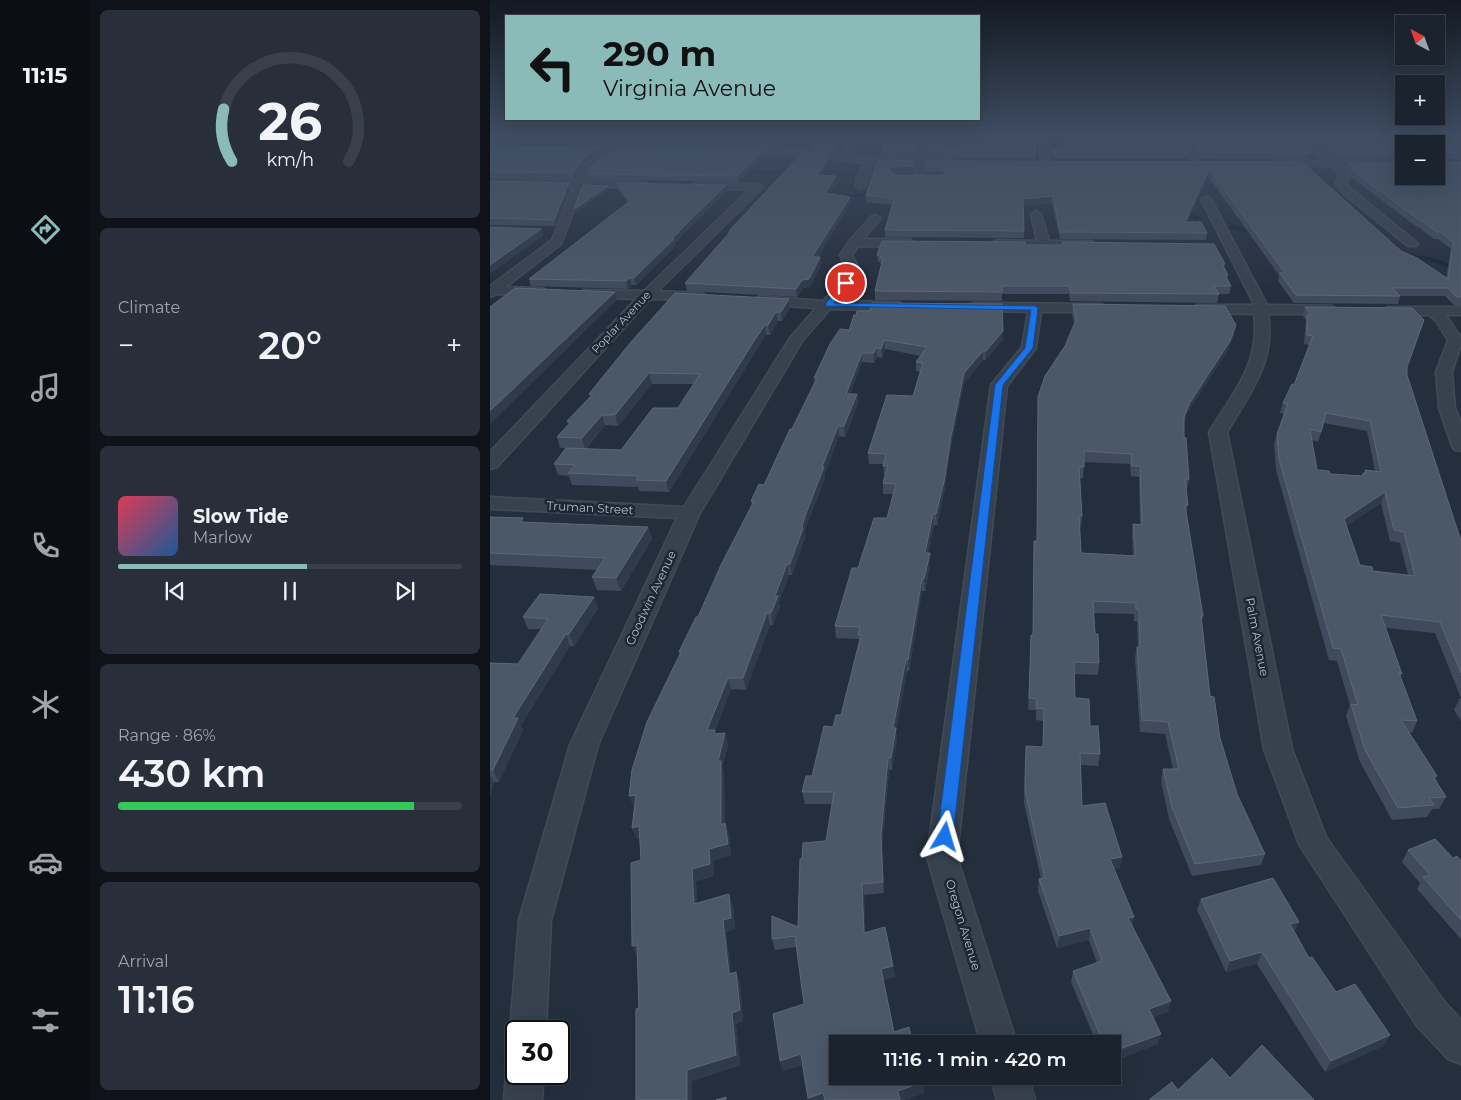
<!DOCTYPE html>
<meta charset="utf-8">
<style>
:root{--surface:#1b232e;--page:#282f3a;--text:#f1f3f6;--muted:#a0a4aa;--line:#39404a;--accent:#8bbbb9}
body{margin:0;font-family:Montserrat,sans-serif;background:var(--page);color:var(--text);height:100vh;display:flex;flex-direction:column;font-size:19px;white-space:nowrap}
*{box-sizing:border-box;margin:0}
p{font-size:16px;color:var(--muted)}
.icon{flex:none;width:28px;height:28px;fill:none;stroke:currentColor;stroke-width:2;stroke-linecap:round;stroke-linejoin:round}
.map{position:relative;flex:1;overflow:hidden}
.side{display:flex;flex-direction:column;gap:10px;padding:10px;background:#0f1319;width:400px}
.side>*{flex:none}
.banner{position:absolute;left:15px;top:15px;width:475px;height:105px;border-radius:0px;box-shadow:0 5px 20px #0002,0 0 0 1px var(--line);background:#8bbbb9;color:#111;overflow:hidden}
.needle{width:32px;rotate:319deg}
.tools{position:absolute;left:905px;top:15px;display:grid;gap:10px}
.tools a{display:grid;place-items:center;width:50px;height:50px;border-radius:0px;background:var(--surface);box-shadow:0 5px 20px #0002,0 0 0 1px var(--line);font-size:25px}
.speed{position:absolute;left:15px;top:1020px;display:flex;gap:10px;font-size:25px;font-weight:700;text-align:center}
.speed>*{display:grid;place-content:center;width:65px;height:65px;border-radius:50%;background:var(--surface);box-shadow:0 5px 20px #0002,0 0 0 1px var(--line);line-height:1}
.speed .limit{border:2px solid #111;border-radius:8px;background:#fff;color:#111}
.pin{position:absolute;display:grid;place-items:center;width:42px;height:42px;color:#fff;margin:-21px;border:2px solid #fff;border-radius:50%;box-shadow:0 1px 5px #0007}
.me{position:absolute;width:55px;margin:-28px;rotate:7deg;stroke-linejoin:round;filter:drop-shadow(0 0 4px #0008)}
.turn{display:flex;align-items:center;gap:18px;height:105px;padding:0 15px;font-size:22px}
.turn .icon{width:65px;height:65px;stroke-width:2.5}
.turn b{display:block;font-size:35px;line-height:42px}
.big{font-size:38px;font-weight:600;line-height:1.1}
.side .card{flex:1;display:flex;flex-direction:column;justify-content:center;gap:8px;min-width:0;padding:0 18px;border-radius:8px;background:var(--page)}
.side .dial{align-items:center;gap:0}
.dial svg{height:130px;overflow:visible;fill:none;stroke:var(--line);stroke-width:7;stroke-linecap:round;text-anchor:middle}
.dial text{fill:var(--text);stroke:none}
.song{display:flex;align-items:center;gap:15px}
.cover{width:60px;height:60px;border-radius:8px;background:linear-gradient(135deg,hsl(350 70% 55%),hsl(210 70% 35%))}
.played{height:5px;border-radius:2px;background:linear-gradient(90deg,var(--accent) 55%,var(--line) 55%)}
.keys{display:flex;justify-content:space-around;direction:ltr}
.heat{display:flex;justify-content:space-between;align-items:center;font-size:28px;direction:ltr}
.charge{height:8px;border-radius:4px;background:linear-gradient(90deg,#34c759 86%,var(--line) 0)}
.trip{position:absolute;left:339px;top:1035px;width:292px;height:50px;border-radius:0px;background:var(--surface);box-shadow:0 5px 20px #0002,0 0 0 1px var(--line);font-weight:600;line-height:50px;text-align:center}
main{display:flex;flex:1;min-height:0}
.tabs{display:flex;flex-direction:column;width:90px;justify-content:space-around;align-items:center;background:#0b0e12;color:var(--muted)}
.tabs .icon{width:35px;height:35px}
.tabs .on{color:var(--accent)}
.tabs b{font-size:22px;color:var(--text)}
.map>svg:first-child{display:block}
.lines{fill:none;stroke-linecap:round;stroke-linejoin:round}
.stream-far1{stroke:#17263c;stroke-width:2.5}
.stream{stroke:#17263c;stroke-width:4}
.minor-casing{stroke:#414a57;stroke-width:3}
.minor{fill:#38414e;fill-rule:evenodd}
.wall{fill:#3f4b5c;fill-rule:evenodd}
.shaded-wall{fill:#2f3b4b}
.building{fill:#4b5868;stroke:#5c6777;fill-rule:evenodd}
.route{fill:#1a73e8;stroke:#114b97}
.labels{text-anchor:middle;stroke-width:5;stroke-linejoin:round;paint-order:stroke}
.far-street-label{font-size:11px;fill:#b4bcc9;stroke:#1d2633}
.street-label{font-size:12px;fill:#b4bcc9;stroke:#1d2633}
</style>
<main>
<nav class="tabs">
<b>11:15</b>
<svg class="icon on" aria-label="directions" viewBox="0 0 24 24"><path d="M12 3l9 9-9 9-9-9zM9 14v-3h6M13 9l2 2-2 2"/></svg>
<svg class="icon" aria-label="music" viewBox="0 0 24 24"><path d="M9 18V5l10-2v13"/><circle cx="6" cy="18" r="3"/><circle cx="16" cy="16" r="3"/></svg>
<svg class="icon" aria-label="phone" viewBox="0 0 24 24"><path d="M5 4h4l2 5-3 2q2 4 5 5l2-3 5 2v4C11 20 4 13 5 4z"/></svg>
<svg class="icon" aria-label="climate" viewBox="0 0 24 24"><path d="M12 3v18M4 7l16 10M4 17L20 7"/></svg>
<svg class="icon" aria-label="car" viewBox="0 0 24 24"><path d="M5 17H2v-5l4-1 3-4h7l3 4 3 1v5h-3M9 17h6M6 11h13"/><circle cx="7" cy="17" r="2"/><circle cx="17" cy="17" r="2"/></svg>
<svg class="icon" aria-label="filters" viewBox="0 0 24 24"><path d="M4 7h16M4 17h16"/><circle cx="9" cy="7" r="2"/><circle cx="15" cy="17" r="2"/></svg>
</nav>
<section class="side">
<div class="card dial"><svg viewBox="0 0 100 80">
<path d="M14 69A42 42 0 1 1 86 69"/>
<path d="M14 69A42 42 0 0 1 9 37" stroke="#8bbbb9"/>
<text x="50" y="56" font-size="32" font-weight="700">26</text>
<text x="50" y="72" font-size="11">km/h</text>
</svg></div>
<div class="card"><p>Climate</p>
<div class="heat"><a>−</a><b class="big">20°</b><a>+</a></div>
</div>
<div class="card">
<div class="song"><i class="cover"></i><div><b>Slow Tide</b><p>Marlow</p></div></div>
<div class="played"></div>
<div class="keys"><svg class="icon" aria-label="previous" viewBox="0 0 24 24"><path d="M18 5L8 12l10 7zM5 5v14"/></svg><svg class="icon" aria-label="pause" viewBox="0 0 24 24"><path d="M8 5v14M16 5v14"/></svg><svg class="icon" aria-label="next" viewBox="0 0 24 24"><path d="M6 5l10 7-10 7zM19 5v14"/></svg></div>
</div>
<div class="card"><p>Range · 86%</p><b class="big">430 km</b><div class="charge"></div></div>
<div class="card"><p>Arrival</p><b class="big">11:16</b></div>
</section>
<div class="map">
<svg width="971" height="1100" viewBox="0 0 971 1100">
<rect width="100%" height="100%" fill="#242f3e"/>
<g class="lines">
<g class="stream-far1">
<path d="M249 171 302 173"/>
<path d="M351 198 383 193"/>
<path d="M692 214 695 215"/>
</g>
<g class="stream">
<path d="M692 214 707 218"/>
<path d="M741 227 765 232"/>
<path d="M914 255 943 260 971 270"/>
</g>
<defs>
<g id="minor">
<path d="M365 136H374L360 155 392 159H428L436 140 445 136H455L454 139 443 144 437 159H464L469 162 464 165H435V174L430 177 425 174 426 165 385 164 377 177 376 186 371 189 366 186 367 177 376 163 323 156 284 154 131 151 103 168 96 181 155 182 160 185 159 187H93L71 244 16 287 50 288 55 289 57 292 55 295 7 294 0 297V286L62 240 83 187 0 185V179L86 181 96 164 119 150 80 149 79 147 83 144 284 148 351 154Z"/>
<path d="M550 136H558L559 164H553L551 162Z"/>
<path d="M684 136H692L711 163 709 165H703Z"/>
<path d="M808 136H818L846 161H914V167L852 166 860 175 856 183 862 190 926 242 928 244 926 246H918L854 194 846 183 850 175 842 166 784 165 782 163 787 160 835 161Z"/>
<path d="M935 136H945L971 153V160Z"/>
<path d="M208 183 268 184 273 187 168 291 212 293 219 297 217 300 160 299 7 467 0 469V452L146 299 98 297 91 293 93 290 154 291 259 190 204 188V184Z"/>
<path d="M716 196 721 199 777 305 842 306 849 310 842 314H778C786 362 760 393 737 432L802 749 836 837 953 1000 971 1020V1064L958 1059 927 1026 809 844 774 749 719 432C743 393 771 362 764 314L707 313 700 309 707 305H763V302L711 199Z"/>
<path d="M546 211 551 214 559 241H602L608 245 602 249 503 246 501 244 507 240 547 241 541 214Z"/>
<path d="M386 215 391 218 373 239H419L425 243 419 247 368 246 362 255 371 273 347 301 409 302 416 306 409 310 340 309 313 340 210 513 108 745 61 920 56 1031H26L25 1044 20 1031 29 920 80 745 187 518 0 509V497L194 507 300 338 326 308 270 304 263 300 270 296 333 301 358 273 350 255 360 240 382 216Z"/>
<path d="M485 303 612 304 619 308 612 312H551L546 348 517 386 467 857 527 1044H491L437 857 501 385 532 347 538 312 480 310 478 307 480 304Z"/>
<path d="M897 307H971V315H956L971 338V344L962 372 965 408 971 423V451L965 450 962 446 949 408 946 372 958 340 946 321 939 315 892 314 890 311Z"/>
<path d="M26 1059V1074H54L52 1100H14L16 1074 22 1061Z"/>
<path d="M500 1076H538L545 1100H507Z"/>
</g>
</defs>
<use href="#minor" class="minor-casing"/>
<use href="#minor" class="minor"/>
</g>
<g class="wall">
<path d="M0 136H295L284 146 0 142Z"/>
<path d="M328 136H354L345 152 321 149V144Z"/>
<path d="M578 136H687L697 152 696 158H562V149L580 144Z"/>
<path d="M694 136H814L824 146 823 152 817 159 710 158Z"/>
<path d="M821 136H943L968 153 966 159 947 160V162H971V306L964 305 955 296H910L908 304 804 303 788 281 789 275 718 176 697 222 717 233 716 240 570 239 562 203 533 206 534 238 395 237V230L402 205 376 202V195L388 160 424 167 423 172 403 174 406 175H452L454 174 452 172H436V166L812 162 911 251 956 278 961 249 948 239H944L929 227H927L861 177V174L857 169 859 163 946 176 914 144V160L848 159Z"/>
<path d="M949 136H971V151Z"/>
<path d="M435 138 426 157H391V151Z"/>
<path d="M0 146 110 147 111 153 95 162 85 179 0 178Z"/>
<path d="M440 151 546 152V158L440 157Z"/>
<path d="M340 154V160L331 175 347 182 339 194 360 204 328 257 331 265 320 287 313 288 307 297 197 291 195 283 240 233 239 231Z"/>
<path d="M275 156 248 182 99 179 98 174Z"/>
<path d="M0 181 79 183 80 189 66 226 0 225Z"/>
<path d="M127 183 236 185 237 191 195 232 185 244V246L146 285H142L138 289 41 286 39 279 138 202 128 190Z"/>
<path d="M572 242 735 264 734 268 738 275 737 280 741 286 739 294H729L727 303 580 301 579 294H512V301L385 300V291L391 266 390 262H388L387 255 535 245H572Z"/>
<path d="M299 299 300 308 292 321H288L280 335H276L266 351 179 492 149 491 148 487 82 485 79 476 68 475 64 464 76 448H70L67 437 78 424 77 421 100 397 99 394ZM162 384H204L188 408 131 450 96 449 115 425 128 426Z"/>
<path d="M583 304 744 334 738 350 697 413 694 423V437L699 479 697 490H696L698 505 696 512 713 616 712 621 720 696 730 738 747 794 775 854 771 865 702 876 679 819 671 781 673 769H683L675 734 650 732 645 658 647 647H648L647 621H644V614L604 613 605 634 609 663 608 675 584 674 585 698 600 726 610 754 608 766 591 765 592 806 630 868 624 869 644 917 642 926 678 1012 663 1017 668 1044H607L581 982 583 971 607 963 599 940 567 948 548 891 549 879H551L534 803 535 758 553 747V721L546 720V710H538L541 635H543L544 541H547L548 397 575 346 584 324 582 313ZM594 462 640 464 641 476 649 477 650 525 643 524 642 535 643 556 591 553 590 527H591L592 516 590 478H593Z"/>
<path d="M815 307 917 368V375L971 541V721L964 710 970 698H971L945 633 896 628 912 674 910 677 927 721 922 733 919 732 947 776 945 780 956 797 949 809H942L937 817 902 820 870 762 856 716 860 705 847 661 839 660 786 470 784 444 787 434 794 414 790 413 793 403 804 385 819 345 814 344 816 320 812 315ZM834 423 877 431 885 471 875 470 874 473H873L872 476 840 474 827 470 822 440 828 442ZM891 503 900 541 910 543 918 575 883 571 870 565 856 526Z"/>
<path d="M350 329 513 340 495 360H493L474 383 461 446 454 493 447 525H444L438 553 440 564 435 591H432L419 671H417L406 731 407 739 402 770H399L392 847 394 893 374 895 375 932 403 966 405 977 393 980 404 1032 433 1082 434 1093 413 1100H318L312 1065 293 1071 290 1061 314 1004 306 947 285 950 282 939 308 927 312 859 336 841 342 804H315L312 792 322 776 343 727 351 715 369 644V639L346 638 345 626 368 568 397 518 403 494H393V483L395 476H394L393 464H379L378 453 423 396 430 372 426 371V362L431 356 395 349 392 358 387 357 384 363 372 362 360 394H367L368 404 355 437 349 436 335 474V478L316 527 314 535 315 538 302 575H299L289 602 290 607 283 625H280L256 690 241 689 225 731 226 734 235 733 238 745 232 767 234 772 235 824V823L239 835 241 855 223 861 224 876 206 881 207 903 243 906 245 929 236 932 241 973 246 972 250 983 253 1021 246 1024 250 1065 202 1081 149 1008 147 957 151 860 150 839H147L142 828 144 808 190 655 189 652 208 617 262 505 261 501 274 485 325 383 324 378Z"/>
<path d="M0 517 35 522 158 527 162 539 131 591 107 590 102 577 107 570 0 565Z"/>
<path d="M108 608 84 646H80L31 725 33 730 9 782H4L0 797V663L28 664 51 629H38L33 617Z"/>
<path d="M918 850 963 858 971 861V938H970L927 889 930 883 912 862Z"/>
<path d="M711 899 804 932 819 958 846 992 900 1035 893 1046 835 1072 767 964 736 972 707 910Z"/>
</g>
<g class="shaded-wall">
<path d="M288 136H295L284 146V141Z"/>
<path d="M351 136H354L345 152V146Z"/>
<path d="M433 136H440L435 138 426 157V151Z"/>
<path d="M824 146 823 152 817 159 818 153Z"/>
<path d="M110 147 111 153 95 162 85 179 83 173 94 157Z"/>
<path d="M274 151 275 156 248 182 247 176Z"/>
<path d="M340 154V160L328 182 327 175Z"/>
<path d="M424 161 423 172 402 174 399 171 401 167Z"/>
<path d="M719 169 718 176 694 229 695 222Z"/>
<path d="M346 176 347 182 335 200V193Z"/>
<path d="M79 183 80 189 66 226 64 220Z"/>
<path d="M236 185 237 191 195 232 185 244V246L146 285 144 278 182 239 194 226Z"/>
<path d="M118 186 119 189 85 213 84 209Z"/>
<path d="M563 196 562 203 532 206 533 199Z"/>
<path d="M360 197V204L323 265 322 257Z"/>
<path d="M51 229 53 236 0 274V265Z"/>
<path d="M330 257 331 265 320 287 313 288 307 297 306 289 312 280Z"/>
<path d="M140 278 142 285 138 289 136 281Z"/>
<path d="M125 292 127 300 0 424V411Z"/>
<path d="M299 299 300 308 292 321 291 312Z"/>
<path d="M286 312 288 321 280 335 278 325Z"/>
<path d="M275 325 276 335 266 351 179 492 176 481 264 341Z"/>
<path d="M746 325 744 334 738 350 697 413 693 427 694 417 699 404Z"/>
<path d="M513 331V340L495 360 496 351Z"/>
<path d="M394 340 395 349 392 358 391 349Z"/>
<path d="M386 347 387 357 384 363V353Z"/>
<path d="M493 351V360L474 383 461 446 454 493 447 525 446 514 461 436 474 373Z"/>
<path d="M372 353V362L357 403 356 394Z"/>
<path d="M159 373 162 384 128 426 125 415Z"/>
<path d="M367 394 368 404 355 437 354 426Z"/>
<path d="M112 415 115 425 95 449 92 438Z"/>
<path d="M348 426 349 436 335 474V478L316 527 314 535 315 538 302 575 300 564 315 516 332 467Z"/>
<path d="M895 492 891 503 850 530 854 519Z"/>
<path d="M443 514 444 525 436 564 435 553Z"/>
<path d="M33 518 38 530 30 522Z"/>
<path d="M158 527 162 539 131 591 126 578Z"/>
<path d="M440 553V564L435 591 434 579Z"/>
<path d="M297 564 299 575 289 602 290 607 283 625 281 613 285 596Z"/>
<path d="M432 579V591L419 671 418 660Z"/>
<path d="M104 597 108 608 84 646 79 634Z"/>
<path d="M277 613 280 625 256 690 253 678Z"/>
<path d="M76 634 80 646 31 725 33 730 9 782 3 770 23 718Z"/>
<path d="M416 659 417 671 406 731 407 739 402 770 401 758 403 728Z"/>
<path d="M238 678 241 689 225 731 228 741 217 730Z"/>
<path d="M235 733 238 745 232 767 234 772 235 836 231 825 228 761Z"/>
<path d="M398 758 399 770 392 847 394 893 393 882 391 836Z"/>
<path d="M0 775 4 782 0 797Z"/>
<path d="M146 795 150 807 144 808 139 796Z"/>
<path d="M235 823 239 835 241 855 223 861 224 876 206 881 208 915 204 904 202 869 219 849Z"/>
<path d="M149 826 154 838 147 839 142 828Z"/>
<path d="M632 857 630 868 618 871 620 859Z"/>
<path d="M372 884 374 895 376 944 374 933Z"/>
<path d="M239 894 243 906 245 929 236 932 242 985 239 974 233 920Z"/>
<path d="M644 917 642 928 638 918Z"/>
<path d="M809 922 804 933 800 924Z"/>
<path d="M600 928 599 940 567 948 569 936Z"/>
<path d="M147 945 152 956 147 957 142 946Z"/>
<path d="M772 952 767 964 736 972 740 961Z"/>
<path d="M403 966 405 977 393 980 391 969Z"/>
<path d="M246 972 250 983 253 1021 246 1024 250 1065 202 1081V1100H197V1070L242 1013Z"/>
<path d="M681 1001 678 1012 656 1020 659 1009Z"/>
<path d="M671 1034 668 1044 622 1062V1052Z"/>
<path d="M900 1035 893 1046 835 1072 841 1061Z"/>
<path d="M311 1054 314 1065 293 1071 290 1061Z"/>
<path d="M433 1082 434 1093 413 1100H409L408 1091Z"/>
<path d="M333 1093 335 1100H318V1098Z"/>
</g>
<g class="building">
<path d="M0 136H288L284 141Z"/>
<path d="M328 136H351L345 146 321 144Z"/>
<path d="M396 136H433L426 151H391Z"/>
<path d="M450 136H544L546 152 440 151 444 139Z"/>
<path d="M580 136H687L697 152H562V149L582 143Z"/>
<path d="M699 136H814L824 146 818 153 711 152Z"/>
<path d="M829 136H943L968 153 947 154V162H971V297H967L958 288H902L910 296 806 295 790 273H795L719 169 695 222H711L717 233 570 232 563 196 533 199 534 231 395 230 404 199 376 195 388 160 424 161 423 166 401 167 399 171 406 175H452L459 171 452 166H436V161L812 162 911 251 927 258 958 279 963 242 950 232H946L931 220H929L863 171V167L859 163H914V176H946V144H914V154L849 153Z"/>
<path d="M960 136H971V144Z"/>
<path d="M0 146 110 147 94 157 83 173 0 172Z"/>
<path d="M129 148 274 151 247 176 98 174 103 164Z"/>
<path d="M313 152 340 154 327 175 346 176 335 193 360 197 322 257H330L319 279 312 280 306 289 195 283 241 231H239Z"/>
<path d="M0 181 79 183 64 220 0 218Z"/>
<path d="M127 183 236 185 194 226 182 239H184L144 278H140L136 281 39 279 140 201Z"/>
<path d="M93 185 118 186 84 209Z"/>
<path d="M0 227 51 229 0 265Z"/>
<path d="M392 241 535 242V245H573L572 242 724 244 735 264H732L738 275H735L741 286H724L729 294 581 293 579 286H512V292L385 291 393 258H390L391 255H387Z"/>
<path d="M25 288 125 292 0 411V307Z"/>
<path d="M185 293 299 299 291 312H286L278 325H275L264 341 176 481 146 480 149 476 78 473 85 465 64 464 76 448 131 450 163 408H188L210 374 159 373 125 415H112L92 438 67 437 81 422 77 421 103 394H99L141 342Z"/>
<path d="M382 303 512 304 513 331 496 351H493L474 373 461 436 454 482 446 514H443L435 553H440L434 579H432L418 660 416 659 403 728H406L401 758H398L391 836 393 882 372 884 374 933 395 927 403 966 391 969 404 1032 419 1027 423 1044H348V1076H431L433 1082 408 1091 410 1100H335L333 1093 318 1098 311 1054 290 1061 283 1014 314 1004 305 936 282 939V916L308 927 310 859H312L313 843 336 841 344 792H312L316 776H322L334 726 343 727 346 715H351L371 635H368L370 627 345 626 362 568H368L384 518H397L406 484 393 483 398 466H393L396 454 378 453 397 395 423 396 433 363 426 362 437 347 394 340 391 349 386 347 384 353H372L356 394H367L354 426H348L332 467H334L315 516 312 527 313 528 300 564H297L285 596H288L281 613H277L253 678H238L217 730H225L224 734 235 733 228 761H231V825L235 823 238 844 219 849 220 864 202 869 204 904 239 894 241 918 233 920 239 974 246 972 250 1010 242 1013 246 1055 197 1070V1100H146V1009L149 1008 147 945 142 946 141 863 151 860 149 826 142 828 146 795 139 796 142 770 157 722 191 652H189L206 617H208L231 565 264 501H261L269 484 274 485 300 429H302L327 378H324L340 344 350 329 359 330 364 315H366L367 311H380Z"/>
<path d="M583 304 735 306 746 325 740 341 699 404 694 417V437L696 438 699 479H695L698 505H695L713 616H711L720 696 724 697 730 738 747 794 775 854 705 864 682 807 673 769H689L678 722 652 720 647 647H650L649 610 646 609V603L603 601 605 634H608L609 663 584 662 585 698 599 699 600 726H608L610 754 590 753 592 806 615 803 632 857 620 859 644 917 638 918 681 1001 659 1009 671 1034 622 1052V1044H614L583 971 612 961 600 928 569 936 549 879 555 878 535 791 536 746 553 747 554 709 546 708 547 699 539 698 541 635H543L544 541H547L548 397 555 376 575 346 586 320ZM594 451 641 454 642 466H650L652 525 643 524 646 556 591 553 589 516H592L589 467H594Z"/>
<path d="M815 307 922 308 934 320 917 367V375L971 541V673L950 622 891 615 912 674 909 673 927 721 911 720 947 776H943L956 797 939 798 944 805 908 808 875 750 861 704 868 705 851 649 843 648 789 459 787 434 798 404 793 403 802 384 804 385 823 336 817 335V315H821ZM836 413 880 421 891 472 875 470 876 473H873V476L840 474 839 471 827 470 820 429 831 432ZM895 492 904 530 914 532 925 576 883 571 882 567 870 565 854 519Z"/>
<path d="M0 517 33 518 30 522 158 527 126 578 102 577 115 558 0 553Z"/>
<path d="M50 594 104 597 79 634H76L23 718H28L3 770H0V663L28 664 58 619 33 617Z"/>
<path d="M945 839 963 858 967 856 971 861V920L933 877 940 875 918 850Z"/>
<path d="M783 878 809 922 800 924 819 958 822 957 846 992 865 984 900 1035 841 1061 772 952 740 961 711 899Z"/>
<path d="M772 1045 824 1100H659L682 1082 688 1090 722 1058 740 1078Z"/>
<path d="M236 1097V1100H226Z"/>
</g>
<linearGradient id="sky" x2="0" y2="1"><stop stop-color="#141a22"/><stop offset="0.47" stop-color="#3f4d63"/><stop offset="1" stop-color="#3f4d63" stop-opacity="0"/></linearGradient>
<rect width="971" height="290" fill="url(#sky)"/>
<path class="route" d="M356 281 360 283 344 303 545 306 548 308 543 348 513 385 463 837 460 842 455 844 449 842 447 837 505 385 535 348 541 310 336 306V303Z"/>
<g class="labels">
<g class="far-street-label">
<text transform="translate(131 322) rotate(-47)" y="4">Poplar Avenue</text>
</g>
<g class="street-label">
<text transform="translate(100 508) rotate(3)" y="4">Truman Street</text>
<text transform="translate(161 598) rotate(-65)" y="4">Goodwin Avenue</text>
<text transform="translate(767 637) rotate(79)" y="4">Palm Avenue</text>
<text transform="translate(473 925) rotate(73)" y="4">Oregon Avenue</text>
</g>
</g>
</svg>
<div class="tools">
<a><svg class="needle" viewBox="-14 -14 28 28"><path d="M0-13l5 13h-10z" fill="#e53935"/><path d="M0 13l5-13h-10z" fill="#a0a4aa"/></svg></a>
<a>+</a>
<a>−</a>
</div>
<div class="speed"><div class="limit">30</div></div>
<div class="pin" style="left:356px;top:283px;background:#d93025"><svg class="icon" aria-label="arrive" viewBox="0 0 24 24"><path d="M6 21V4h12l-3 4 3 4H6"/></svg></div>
<svg class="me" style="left:455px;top:837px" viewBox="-20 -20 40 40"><path d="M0-17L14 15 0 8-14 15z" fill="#1a73e8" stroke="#fff" stroke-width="4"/></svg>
<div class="trip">11:16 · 1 min · 420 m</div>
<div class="banner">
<div class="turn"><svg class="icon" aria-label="left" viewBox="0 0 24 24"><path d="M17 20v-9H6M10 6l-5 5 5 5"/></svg><div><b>290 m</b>Virginia Avenue</div></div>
</div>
</div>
</main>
